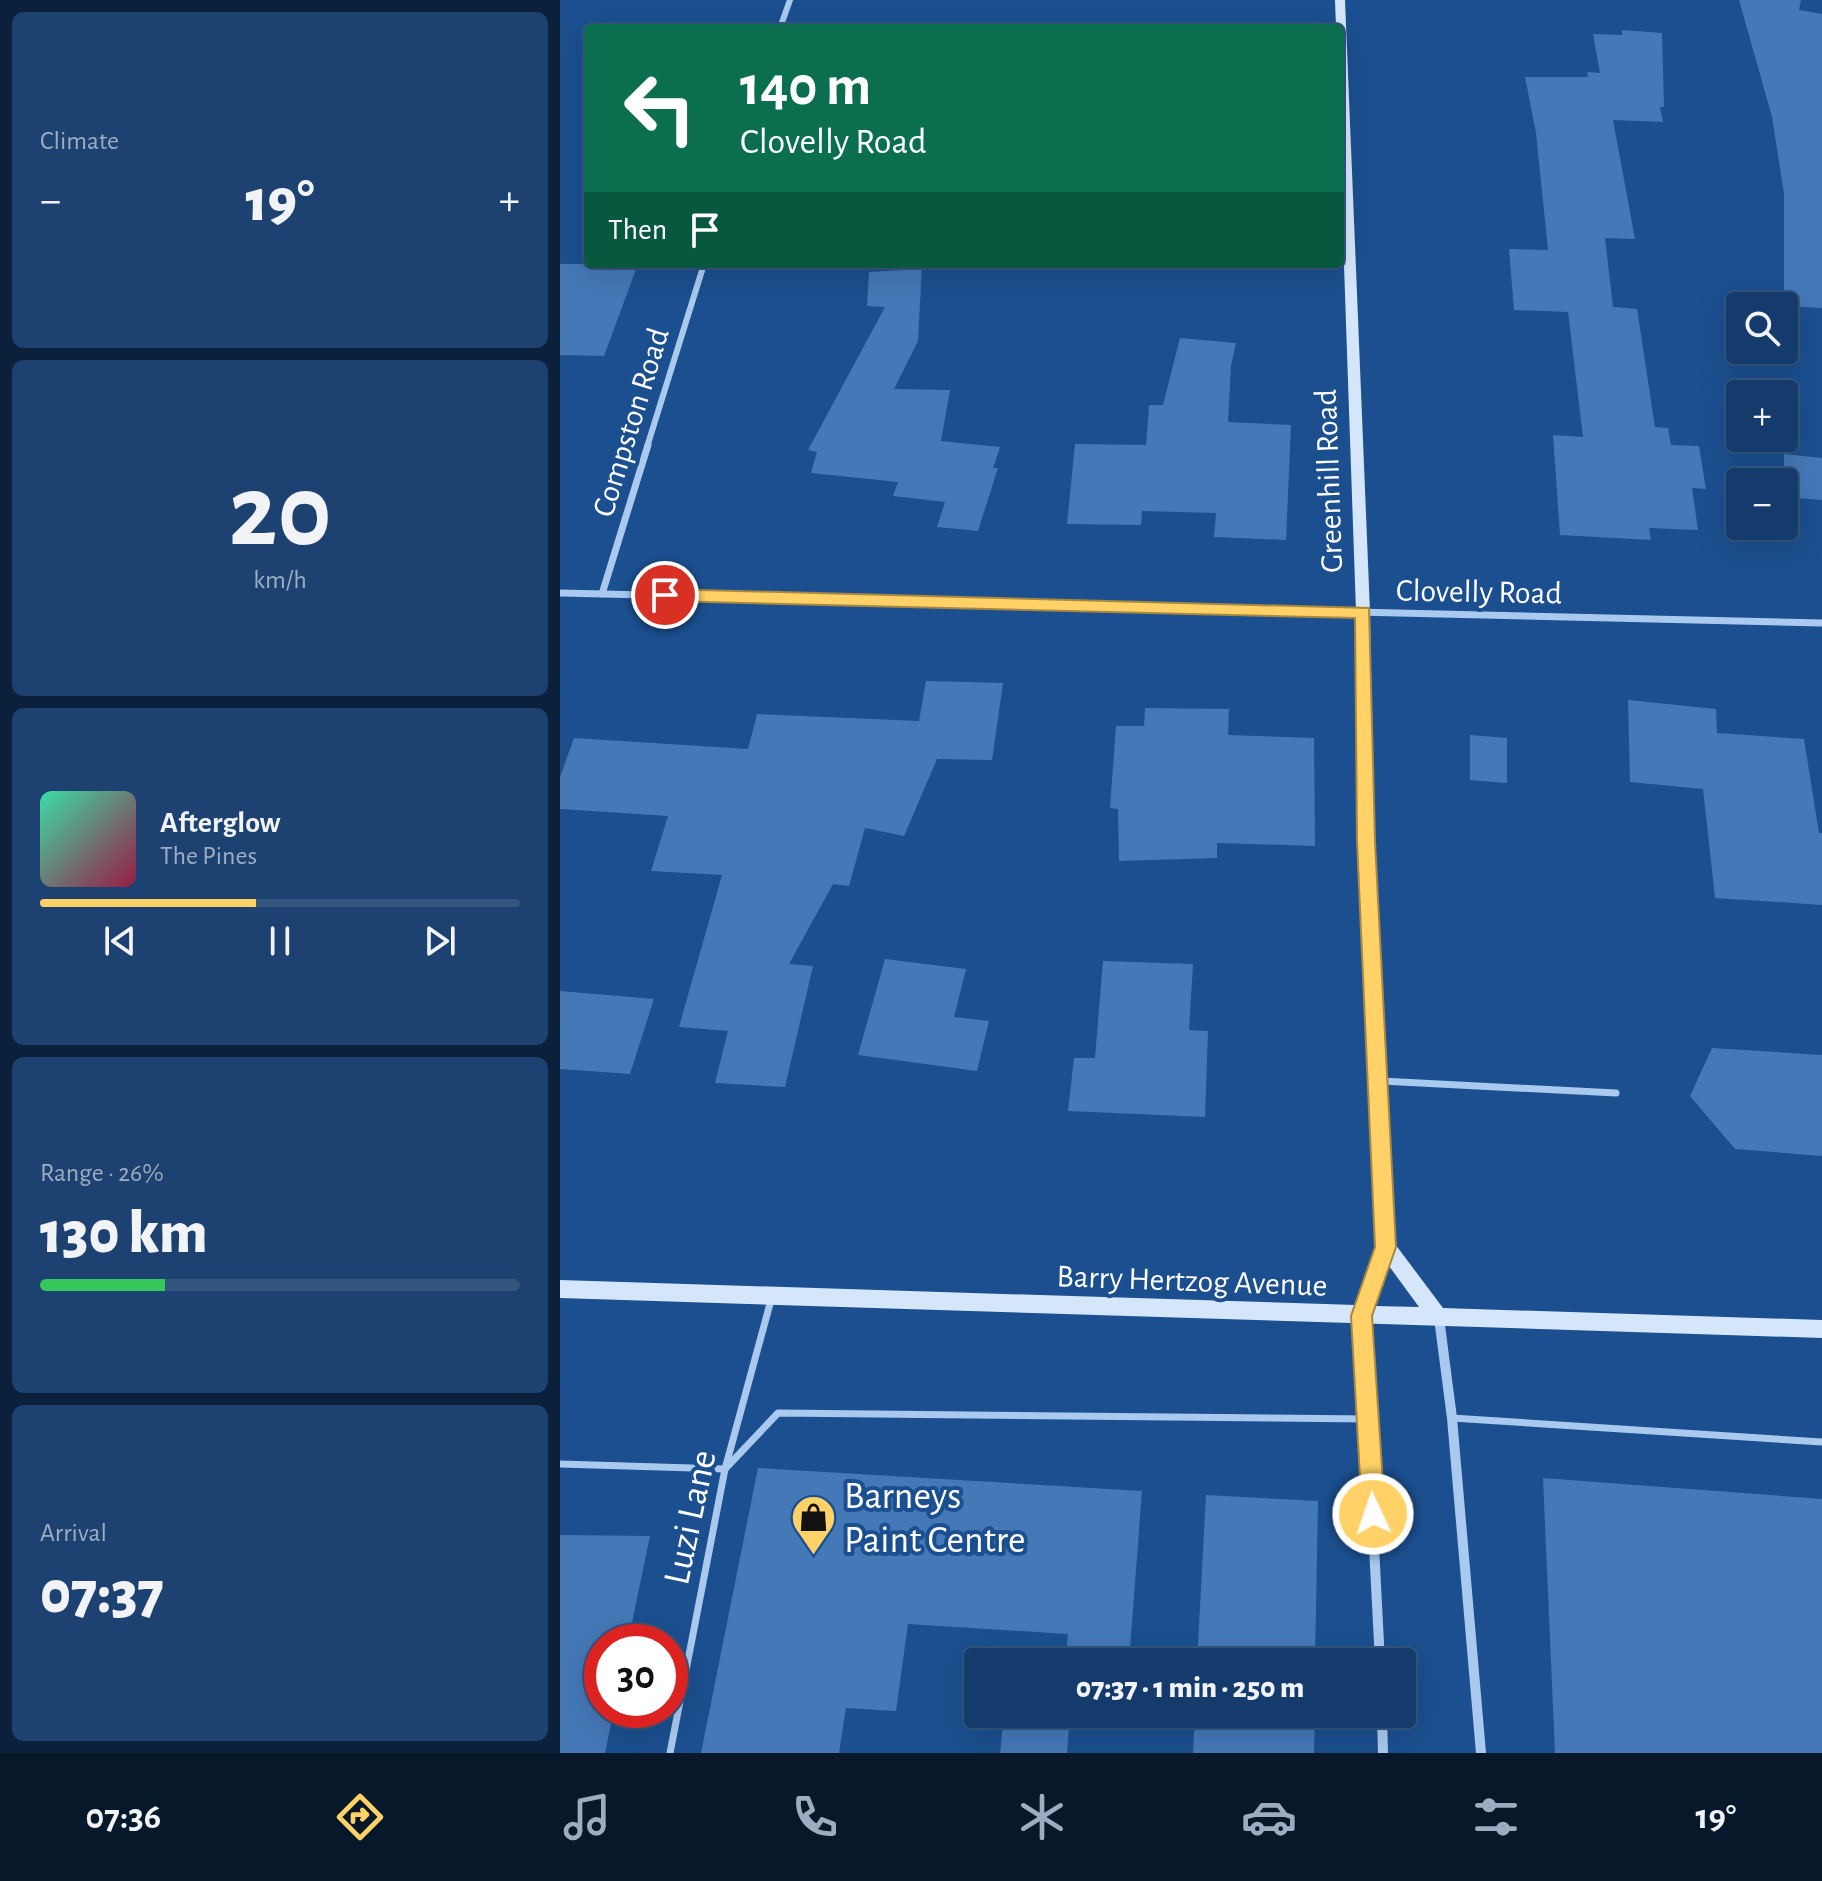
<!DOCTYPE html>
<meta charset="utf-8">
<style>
:root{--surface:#143b6b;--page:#1d4271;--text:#f1f3f6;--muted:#9dadc1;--line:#33557e;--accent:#ffd166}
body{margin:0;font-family:"Alegreya Sans",sans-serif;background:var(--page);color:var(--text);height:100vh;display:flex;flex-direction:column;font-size:30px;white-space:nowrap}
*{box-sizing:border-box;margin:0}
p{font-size:26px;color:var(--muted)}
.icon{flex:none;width:44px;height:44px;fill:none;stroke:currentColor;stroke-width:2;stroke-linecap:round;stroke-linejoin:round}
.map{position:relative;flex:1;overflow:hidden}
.panel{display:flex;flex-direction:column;gap:12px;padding:12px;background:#0b203b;width:560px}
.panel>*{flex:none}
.banner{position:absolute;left:24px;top:24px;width:760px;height:244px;border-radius:8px;box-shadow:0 8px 32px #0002,0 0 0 2px var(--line);background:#0b6e4f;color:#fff;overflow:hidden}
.controls{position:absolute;left:1166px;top:292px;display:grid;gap:16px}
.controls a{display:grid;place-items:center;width:72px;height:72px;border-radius:8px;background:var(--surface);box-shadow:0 8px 32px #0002,0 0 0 2px var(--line);font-size:40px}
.speed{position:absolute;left:24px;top:1624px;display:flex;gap:16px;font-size:40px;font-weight:700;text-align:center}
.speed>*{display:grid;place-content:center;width:104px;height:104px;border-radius:50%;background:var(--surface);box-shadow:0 8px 32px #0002,0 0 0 2px var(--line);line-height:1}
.speed .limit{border:12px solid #d22;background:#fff;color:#111}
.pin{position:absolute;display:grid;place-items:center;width:68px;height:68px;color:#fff;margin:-34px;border:4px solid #fff;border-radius:50%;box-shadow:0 2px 8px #0007}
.me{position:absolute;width:88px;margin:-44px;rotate:357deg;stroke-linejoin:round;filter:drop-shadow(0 0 6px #0008)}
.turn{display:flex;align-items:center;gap:28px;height:168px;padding:0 24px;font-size:36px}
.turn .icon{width:104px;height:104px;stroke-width:2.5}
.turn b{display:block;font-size:56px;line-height:68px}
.then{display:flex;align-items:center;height:76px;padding:0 24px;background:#0003;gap:16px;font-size:30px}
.big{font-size:60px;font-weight:800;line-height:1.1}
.panel .widget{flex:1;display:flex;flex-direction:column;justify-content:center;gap:12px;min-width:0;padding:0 28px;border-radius:12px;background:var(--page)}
.panel .dial{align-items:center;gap:0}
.dial b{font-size:104px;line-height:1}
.song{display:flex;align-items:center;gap:24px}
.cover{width:96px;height:96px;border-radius:12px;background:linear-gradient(135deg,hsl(160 70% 55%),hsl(340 70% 35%))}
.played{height:8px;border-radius:4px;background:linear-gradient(90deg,var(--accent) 45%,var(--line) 45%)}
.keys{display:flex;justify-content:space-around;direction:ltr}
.heat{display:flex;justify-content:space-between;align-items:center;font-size:44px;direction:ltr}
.charge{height:12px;border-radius:6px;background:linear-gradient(90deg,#34c759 26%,var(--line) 0)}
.trip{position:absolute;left:404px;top:1648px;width:452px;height:80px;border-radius:8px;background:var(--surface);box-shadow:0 8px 32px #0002,0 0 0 2px var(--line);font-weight:800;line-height:80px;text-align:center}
.tab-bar{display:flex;height:128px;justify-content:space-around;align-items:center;background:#08182b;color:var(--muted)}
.tab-bar .icon{width:56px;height:56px}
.tab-bar .on{color:var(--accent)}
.tab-bar b{font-size:36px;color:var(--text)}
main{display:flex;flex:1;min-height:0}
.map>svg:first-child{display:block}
.building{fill:#4478b7}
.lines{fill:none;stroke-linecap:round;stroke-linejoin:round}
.lane{stroke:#a9c9ee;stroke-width:7}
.street-far2{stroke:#a9c9ee;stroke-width:6}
.street-far1{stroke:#a9c9ee;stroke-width:7}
.street{stroke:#a9c9ee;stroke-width:10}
.secondary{fill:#d6e6fa;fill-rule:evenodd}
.route{fill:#ffd166;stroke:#a68842;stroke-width:2}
.labels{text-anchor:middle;stroke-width:8;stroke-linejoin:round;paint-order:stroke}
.street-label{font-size:32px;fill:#fff;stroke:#1b4f8f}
.near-poi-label{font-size:38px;fill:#fff;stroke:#1b4f8f;text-anchor:start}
.near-street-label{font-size:38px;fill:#fff;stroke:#1b4f8f}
</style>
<main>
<section class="panel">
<div class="widget"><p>Climate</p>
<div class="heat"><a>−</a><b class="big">19°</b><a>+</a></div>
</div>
<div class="widget dial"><b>20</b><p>km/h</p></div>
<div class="widget">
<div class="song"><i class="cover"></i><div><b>Afterglow</b><p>The Pines</p></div></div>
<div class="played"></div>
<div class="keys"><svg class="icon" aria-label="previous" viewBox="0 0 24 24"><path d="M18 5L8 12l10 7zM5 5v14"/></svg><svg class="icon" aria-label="pause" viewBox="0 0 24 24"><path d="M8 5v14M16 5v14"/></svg><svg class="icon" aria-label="next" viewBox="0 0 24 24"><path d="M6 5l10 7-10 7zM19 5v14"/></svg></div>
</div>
<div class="widget"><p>Range · 26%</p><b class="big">130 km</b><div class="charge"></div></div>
<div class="widget"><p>Arrival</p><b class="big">07:37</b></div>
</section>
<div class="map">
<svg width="1262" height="1753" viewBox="0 0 1262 1753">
<rect width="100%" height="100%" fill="#1b4f8f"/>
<g class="building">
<path d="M1179 0H1241L1239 10 1262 14V308L1224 306V194L1212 117Z"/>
<path d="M1062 30 1102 33 1104 107H1100L1103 122 1053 120 1075 239 1045 238 1053 307 1077 309 1095 427 1108 428 1111 445 1139 446 1146 489 1132 488 1138 530 1089 528 1091 540 1000 535 993 435 1023 437 1008 312 954 310 949 249 988 250 976 133 965 77H1028L1027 72 1040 73 1033 34 1062 35Z"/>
<path d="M0 264H78L44 356 0 355Z"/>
<path d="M348 264H362L358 341 334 389 390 390 381 441 440 447 433 468H438L418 531 377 527 385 502 333 496 338 482 251 473 257 452 248 450 325 307 307 306 309 272 345 270Z"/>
<path d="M620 338 676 343 671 366 668 422 731 425 726 540 654 537 656 513 582 511 581 525 507 524 515 444 586 445 589 405H603Z"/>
<path d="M1224 454 1262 458V500L1224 497Z"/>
<path d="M366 681 443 683 432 760 377 759 344 836 305 828 289 886 273 884 229 964 253 966 225 1087 155 1083 168 1031 119 1027 162 875 91 871 108 816 0 809V777L14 738 188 749 197 714 359 721Z"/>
<path d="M1068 700 1156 709 1157 733 1244 739 1259 833H1262V905L1155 898 1143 789 1070 782Z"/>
<path d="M585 708 669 709 668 735 754 738 755 846 657 843V858L559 861 558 809 550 808 556 726H584Z"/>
<path d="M910 735 947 738V783L910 780Z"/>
<path d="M325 959 406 969 394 1017 429 1021 417 1071 298 1055Z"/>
<path d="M543 961 633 964 629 1030 648 1031 645 1117 508 1111 514 1058H535Z"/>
<path d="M0 991 94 999 70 1074 0 1069Z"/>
<path d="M1152 1048 1262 1055V1156L1175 1149 1130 1096Z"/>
<path d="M198 1468 582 1491 569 1662H505L508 1634 348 1624 336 1711 286 1708 279 1753H141Z"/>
<path d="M983 1478 1262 1499V1753H995Z"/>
<path d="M646 1495 758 1501 755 1662H637Z"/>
<path d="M0 1535 90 1536 68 1642H42V1710H54L45 1753H0Z"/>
<path d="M444 1714H510L507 1753H440Z"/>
<path d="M635 1714H755L754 1753H633Z"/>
</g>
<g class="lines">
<g class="lane">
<path d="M821 1081 1056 1093"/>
<path d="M892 1418 1262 1442"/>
<path d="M0 1464 165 1469 218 1413 809 1419"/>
<path d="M110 1753 165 1469 211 1300"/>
</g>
<g class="street-far2">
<path d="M220 28 230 0"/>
<path d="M87 447 144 264"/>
</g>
<g class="street-far1">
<path d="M0 593 1262 623"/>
<path d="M42 594 88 445"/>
</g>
<g class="street">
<path d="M802 1316 820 1662"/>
<path d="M879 1318 892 1418 921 1753"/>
<path d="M822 1714 823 1753"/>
</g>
<path class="secondary" d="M775 0H785L810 612 814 841 835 1244 883 1308 1262 1320V1338L0 1298V1280L796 1305 817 1247 798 841 796 612 780 150V28H776ZM829 1266 859 1307 815 1306Z"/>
</g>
<path class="route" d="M105 589 809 608 815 841 836 1247 812 1316 825 1514 821 1522 813 1525 805 1522 802 1514 791 1316 815 1247 797 841 795 618 105 601 97 595Z"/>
<defs>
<symbol id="shop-pin" viewBox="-11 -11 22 30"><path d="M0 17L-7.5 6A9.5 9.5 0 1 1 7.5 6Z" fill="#ffd166" stroke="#1b4f8f"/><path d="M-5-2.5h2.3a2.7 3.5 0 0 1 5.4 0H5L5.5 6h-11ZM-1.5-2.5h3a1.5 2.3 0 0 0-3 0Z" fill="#111"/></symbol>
</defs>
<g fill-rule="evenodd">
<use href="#shop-pin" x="228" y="1492" width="51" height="69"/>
</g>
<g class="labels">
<g class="street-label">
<text transform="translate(70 422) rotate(-73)" y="11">Compston Road</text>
<text transform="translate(768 481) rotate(-92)" y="11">Greenhill Road</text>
<text transform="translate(919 591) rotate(1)" y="11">Clovelly Road</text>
<text transform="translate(632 1280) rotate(2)" y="11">Barry Hertzog Avenue</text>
</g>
<g class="near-poi-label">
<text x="284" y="1508">Barneys<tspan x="284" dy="44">Paint Centre</tspan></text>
</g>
<g class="near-street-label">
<text transform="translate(129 1517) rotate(-78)" y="13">Luzi Lane</text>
</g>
</g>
</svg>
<div class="controls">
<a><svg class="icon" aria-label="search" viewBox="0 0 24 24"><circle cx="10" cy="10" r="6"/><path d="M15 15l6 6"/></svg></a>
<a>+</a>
<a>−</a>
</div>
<div class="speed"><div class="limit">30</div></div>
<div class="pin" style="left:105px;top:595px;background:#d93025"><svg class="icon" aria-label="arrive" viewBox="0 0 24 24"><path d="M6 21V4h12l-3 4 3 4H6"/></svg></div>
<svg class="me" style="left:813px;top:1514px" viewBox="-20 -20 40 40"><circle r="17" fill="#ffd166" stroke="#fff" stroke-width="3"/><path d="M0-11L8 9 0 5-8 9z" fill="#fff"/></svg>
<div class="trip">07:37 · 1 min · 250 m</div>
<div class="banner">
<div class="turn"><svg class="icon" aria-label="left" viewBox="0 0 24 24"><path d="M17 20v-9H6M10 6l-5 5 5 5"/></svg><div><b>140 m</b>Clovelly Road</div></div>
<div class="then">Then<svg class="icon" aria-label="arrive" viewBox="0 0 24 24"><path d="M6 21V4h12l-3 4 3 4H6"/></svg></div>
</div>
</div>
</main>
<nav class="tab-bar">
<b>07:36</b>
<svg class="icon on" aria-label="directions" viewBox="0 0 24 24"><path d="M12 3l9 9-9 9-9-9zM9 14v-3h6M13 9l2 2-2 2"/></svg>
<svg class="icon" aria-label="music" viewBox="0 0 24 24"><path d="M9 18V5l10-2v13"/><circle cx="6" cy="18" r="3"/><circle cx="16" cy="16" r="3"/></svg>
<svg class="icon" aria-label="phone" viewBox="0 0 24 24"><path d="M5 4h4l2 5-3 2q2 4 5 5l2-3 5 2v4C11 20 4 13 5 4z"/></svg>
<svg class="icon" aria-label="climate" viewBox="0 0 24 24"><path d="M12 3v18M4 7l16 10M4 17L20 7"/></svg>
<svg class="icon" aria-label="car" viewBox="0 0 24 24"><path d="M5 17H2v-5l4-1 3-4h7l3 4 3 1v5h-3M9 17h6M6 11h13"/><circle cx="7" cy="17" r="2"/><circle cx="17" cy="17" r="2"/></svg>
<svg class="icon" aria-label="filters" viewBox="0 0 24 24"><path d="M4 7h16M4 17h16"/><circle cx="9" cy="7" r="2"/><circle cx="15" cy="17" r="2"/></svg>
<b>19°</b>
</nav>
